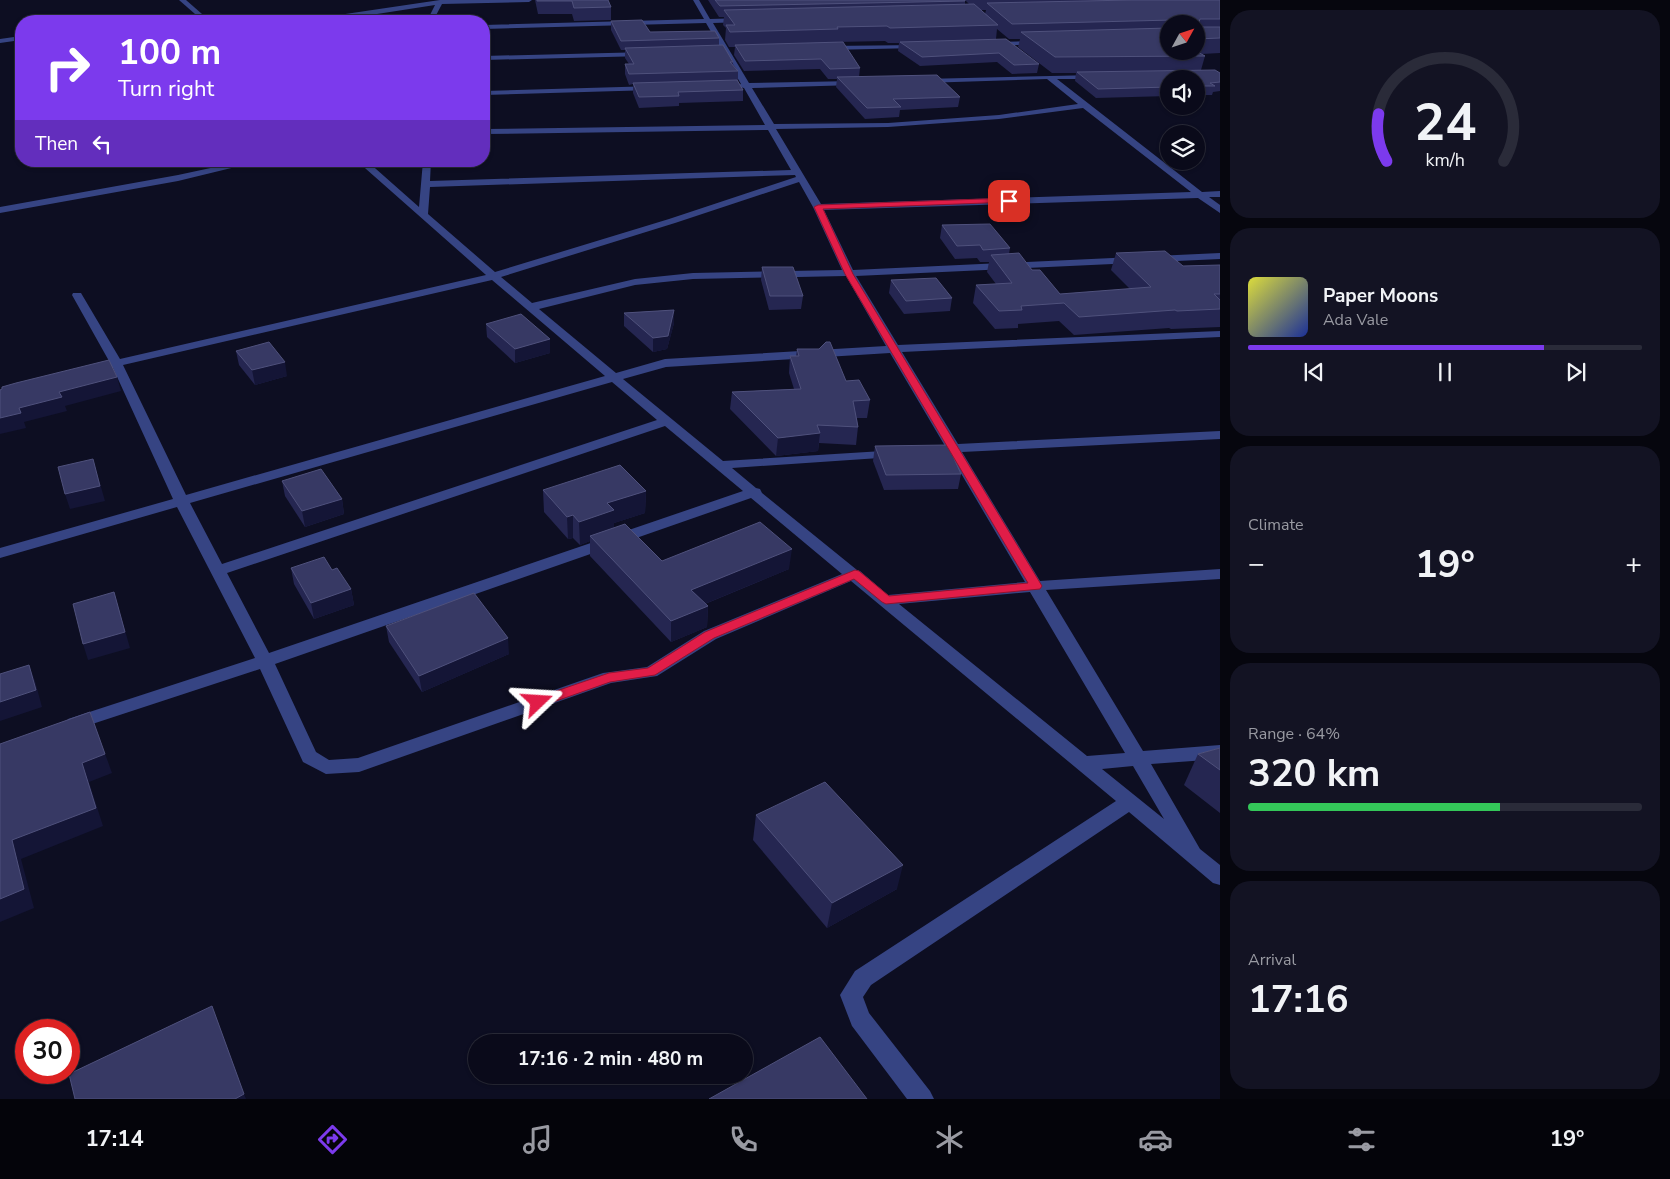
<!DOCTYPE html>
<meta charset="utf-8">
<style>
:root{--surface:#0a0a1a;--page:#131323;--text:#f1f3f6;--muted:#999aa2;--line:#2a2b39;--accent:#7c3aed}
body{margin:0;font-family:"Nunito Sans",sans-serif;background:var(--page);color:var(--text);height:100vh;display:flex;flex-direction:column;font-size:19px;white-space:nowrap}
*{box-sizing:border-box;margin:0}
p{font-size:16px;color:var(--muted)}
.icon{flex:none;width:28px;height:28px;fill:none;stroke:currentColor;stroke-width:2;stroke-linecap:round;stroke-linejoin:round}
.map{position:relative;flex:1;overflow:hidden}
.drawer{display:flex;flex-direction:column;gap:10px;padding:10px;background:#06060e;width:450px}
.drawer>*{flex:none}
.hud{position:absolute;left:15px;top:15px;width:475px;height:152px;border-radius:20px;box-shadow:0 1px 4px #0004,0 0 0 1px var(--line);background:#7c3aed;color:#fff;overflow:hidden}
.needle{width:32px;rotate:50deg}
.fabs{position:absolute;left:1160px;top:15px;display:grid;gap:10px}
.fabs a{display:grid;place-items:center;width:45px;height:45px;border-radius:50%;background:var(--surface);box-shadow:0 1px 4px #0004,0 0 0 1px var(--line);font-size:25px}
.speed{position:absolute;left:15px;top:1019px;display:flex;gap:10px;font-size:25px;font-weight:700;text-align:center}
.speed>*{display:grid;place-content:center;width:65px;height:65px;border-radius:50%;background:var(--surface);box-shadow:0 1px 4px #0004,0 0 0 1px var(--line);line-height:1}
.speed .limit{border:8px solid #d22;background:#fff;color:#111}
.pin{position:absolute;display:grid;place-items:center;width:42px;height:42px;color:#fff;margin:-21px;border-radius:10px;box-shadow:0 2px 8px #0006}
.me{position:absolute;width:55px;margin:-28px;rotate:70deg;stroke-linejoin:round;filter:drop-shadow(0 0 4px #0008)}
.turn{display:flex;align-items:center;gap:18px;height:105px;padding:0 20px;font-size:22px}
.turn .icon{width:65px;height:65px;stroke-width:2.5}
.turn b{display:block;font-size:35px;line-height:42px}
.then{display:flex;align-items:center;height:48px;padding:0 20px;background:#0003;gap:10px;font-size:19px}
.big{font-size:38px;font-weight:700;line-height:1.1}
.drawer .widget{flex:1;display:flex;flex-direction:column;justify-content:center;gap:8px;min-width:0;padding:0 18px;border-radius:20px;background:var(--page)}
.drawer .dial{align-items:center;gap:0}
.dial svg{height:130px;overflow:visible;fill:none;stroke:var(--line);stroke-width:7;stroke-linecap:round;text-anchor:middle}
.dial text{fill:var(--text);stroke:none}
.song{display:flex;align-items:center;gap:15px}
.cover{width:60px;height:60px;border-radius:8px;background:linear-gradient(135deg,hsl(60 70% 55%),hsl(230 70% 35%))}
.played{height:5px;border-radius:2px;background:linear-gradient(90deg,var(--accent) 75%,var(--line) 75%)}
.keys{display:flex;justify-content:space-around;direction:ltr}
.heat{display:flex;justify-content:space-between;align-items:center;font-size:28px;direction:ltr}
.charge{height:8px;border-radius:4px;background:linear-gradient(90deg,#34c759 64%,var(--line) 0)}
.trip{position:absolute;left:468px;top:1034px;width:285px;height:50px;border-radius:25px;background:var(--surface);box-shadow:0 1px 4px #0004,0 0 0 1px var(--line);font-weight:700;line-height:50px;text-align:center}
.menu{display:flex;height:80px;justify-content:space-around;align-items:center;background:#04040a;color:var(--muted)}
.menu .icon{width:35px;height:35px}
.menu .on{color:var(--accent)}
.menu b{font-size:22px;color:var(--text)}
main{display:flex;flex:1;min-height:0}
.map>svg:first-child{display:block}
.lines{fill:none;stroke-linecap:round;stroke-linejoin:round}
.minor{fill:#364483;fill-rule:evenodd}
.wall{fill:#252651;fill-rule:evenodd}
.shaded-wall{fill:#141536}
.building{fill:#373964;stroke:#4f517c}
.route{fill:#e11d48;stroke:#92132f}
</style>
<main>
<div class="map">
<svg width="1220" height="1099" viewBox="0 0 1220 1099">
<rect width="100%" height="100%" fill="#0d0e22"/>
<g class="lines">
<g class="minor">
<path d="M179 0H186L210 21H203Z"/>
<path d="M440 0H532L529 2 442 4 433 21H427L435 5 332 21H298Z"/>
<path d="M693 0H699L710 19 744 18 747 20 744 22 713 23 749 83 855 81 859 83 855 85 752 88 774 124 888 123 999 115 1078 104 1047 79 923 83 919 81 923 79 1096 75 1100 77 1099 79H1057L1202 192 1220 191V197H1209L1220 205V213L1198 198 824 210 853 270 1220 253V259L856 276 898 345 1220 331V337L902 352 958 444 1220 431V439L962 452 1040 581 1220 569V579L1046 590 1143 751 1220 745V759L1151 764 1200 849 1220 865V885L1213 883 1129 812 871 985 863 997 869 1013 930 1091 934 1099H907L852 1026 840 995 855 971 1116 801 851 581 716 639 657 676 611 683 359 772 326 774 303 762 260 669 74 730 68 729 65 724 68 719 255 658 177 507 0 558V548L173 499 113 368 108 369 102 365 109 361 72 295 73 293H81L120 359 486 275 357 161H367L419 207 423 161H431L430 181 791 170 768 130 484 134V129L765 125 744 88 734 86 741 84 706 23 484 29V25L704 19ZM1083 108 1191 192 821 204 776 129 888 127 999 119ZM795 175 796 177 669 219 495 272 428 214 430 187ZM799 182 813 207 842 270 693 273 635 279 532 303 501 277 675 223ZM846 276 886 346 665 359 616 373 539 309 635 285 693 279ZM492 280 605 376 186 495 123 365ZM890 353 945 446 940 449 942 452 949 453 1025 582 888 595 860 571 857 570 762 493 760 489 756 488 732 468 894 457 899 456 901 453 899 450 723 461 623 379 666 367ZM612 382 657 420 222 564 190 503ZM665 426 743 491 269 653 227 573ZM751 498 842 574 704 631 647 667 603 673 358 758 329 760 316 752 275 664ZM1030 592 1125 753 1087 756 899 604ZM1133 766 1164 819 1102 769Z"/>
<path d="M21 36V40L0 43V39Z"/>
<path d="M993 42 1040 41 1043 43 1040 45H991L990 44Z"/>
<path d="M919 45V47L917 48 828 50 824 48 828 46Z"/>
<path d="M648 52V56H645L484 60V56Z"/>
<path d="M656 86 657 88 653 90 484 95V91Z"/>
<path d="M243 161H260L178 181 0 213V207L178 175Z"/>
</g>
</g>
<g class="wall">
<path d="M535 0H608L611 7V20L574 21 572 14H538Z"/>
<path d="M708 0H965V4H969L965 0H1220V53L1202 54 1205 56 1201 70 1220 73V91L1213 92 1212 95H1196V79H1169V96L1096 98 1075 81 1076 73H1052L1018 47 1020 39H1009L997 29 996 39 1039 64 1037 73 1012 74 997 62 920 66 898 51 899 43H888L885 41 837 42 860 68 859 77 960 97 958 107 900 110 899 117 865 119 836 87 837 79H828L820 69 744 71 734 55 735 47H729L725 40 726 28 723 25 724 17H719ZM981 10H986L985 14ZM1169 24H1196V51H1169Z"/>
<path d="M611 21 650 32 719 38V45L733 62V64L738 71V81L743 90V101L679 103V106L639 108 633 93V84L629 85 625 74V64H629L625 58V50H621L611 30Z"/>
<path d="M942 225 1010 248 1009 254 1032 270 1060 294 1130 289 1111 270 1116 253 1183 266 1220 265V327L1171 329 1169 328 1074 335 1059 321 1018 324V328L995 329 973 303 976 285 996 284 987 272 989 262H980L977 258 955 259 940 238Z"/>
<path d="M762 267 803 296 801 309 769 310 761 280Z"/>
<path d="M891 280 952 298 950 311 904 314 889 293Z"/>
<path d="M674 310V323L667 349 653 352 624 326V313Z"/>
<path d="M486 324 550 339V353L515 363 487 337Z"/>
<path d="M797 349 846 381 870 400 867 418H857L858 427 856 445 819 443 818 451 776 456 730 409 732 392 794 389 789 373 790 356H796Z"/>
<path d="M236 351 287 376 255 385 239 365Z"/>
<path d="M875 446 961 474 958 489 884 490 873 461Z"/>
<path d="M282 481 342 499 344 514 305 527 285 496Z"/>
<path d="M543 490 646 491 645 513 614 523V528L662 561 789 569 705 604 708 606 707 627 671 642 590 556V541L580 545 573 538 568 539 544 512Z"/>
<path d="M291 568 332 570 351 589 354 605 314 619 294 584Z"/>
<path d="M386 626 509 654 422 692 389 642Z"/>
<path d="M1220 748V813L1184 785 1198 754Z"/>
<path d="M756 815 897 889 827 928 753 840Z"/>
</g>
<g class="shaded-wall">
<path d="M674 310V323L667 349 653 352V338Z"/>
<path d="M550 339V353L515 363V349Z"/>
<path d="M285 362 287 376 255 385 252 370Z"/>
<path d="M117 377 121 391 65 406 67 411 24 422 26 428 0 434V418L19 408 59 392Z"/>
<path d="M820 433 818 451 776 456 778 438Z"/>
<path d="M93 459 105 501 70 509 65 494Z"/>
<path d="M646 491 645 513 614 523V533L590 536V541L580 545 579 522 607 503Z"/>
<path d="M342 499 344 514 305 527 302 511Z"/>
<path d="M573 515V538L568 539 567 517Z"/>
<path d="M792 549 789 569 690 610 691 590Z"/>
<path d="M351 589 354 605 314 619 311 603Z"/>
<path d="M114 592 130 648 88 660 83 644Z"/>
<path d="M708 606 707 627 671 642V621Z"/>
<path d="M508 638 509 654 422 692 419 676Z"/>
<path d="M29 665 35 681 42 707 0 721V702Z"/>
<path d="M90 712 112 773 89 782 103 826 21 859 34 908 0 922V899L12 840Z"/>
<path d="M903 865 897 889 827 928 832 903Z"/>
<path d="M244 1094 246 1099H235Z"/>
</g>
<g class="building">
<path d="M537 0H608L611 7 574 8 572 1H537Z"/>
<path d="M715 0H965V1L720 6Z"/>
<path d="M1132 0H1220V19H1200L1198 25 1200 27H1220V38L1196 39V24H1174L1175 22 1173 20 1012 24 987 3Z"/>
<path d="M974 4 998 25 890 28 887 26 837 27 838 29 730 32 726 25H735L724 10Z"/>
<path d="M642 20 650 32 715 31 719 38 621 41 611 21Z"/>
<path d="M1169 28V51H1196L1205 56 1055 57 1021 32Z"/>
<path d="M1006 39 1039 64 1014 65 999 53 922 57 900 42Z"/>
<path d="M843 42 860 68 830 69 821 59 745 61 735 45Z"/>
<path d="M723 45 733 62H730L738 71 629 74 625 64H634L625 48Z"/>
<path d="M1215 70 1220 73V82L1210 83 1215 86H1196V79H1169V87L1098 89 1077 72Z"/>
<path d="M937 75 960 97 893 99 901 107 867 108 837 77Z"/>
<path d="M737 80 743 90 678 92 679 96 639 97 633 83Z"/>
<path d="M990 224 1010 248 983 250 980 245 957 246 942 225Z"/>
<path d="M1165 251 1183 266 1220 265V294H1214L1220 300V309L1177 311 1175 310 1079 317 1064 303 1021 306 1022 310 999 311 976 285 1012 283 991 255 1019 253 1032 270H1040L1060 294 1151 287 1116 253Z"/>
<path d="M762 267H793L803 296H770Z"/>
<path d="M936 278 952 298 906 301 891 280Z"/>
<path d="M674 310 668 336 653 338 624 313Z"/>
<path d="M521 314 550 339 515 349 486 324Z"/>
<path d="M269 342 285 362 252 370 236 351Z"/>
<path d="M826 342H830L846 381 859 380 870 400 853 401 858 427 817 425 820 433 778 438 732 392 801 389 790 356H799L797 349H819Z"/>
<path d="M109 360 117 377 59 392 62 397 19 408 21 413 0 418V390L2 389V387L16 383Z"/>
<path d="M948 445 961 474 886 475 875 446Z"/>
<path d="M93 459 100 486 65 494 58 467Z"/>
<path d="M620 465 646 491 607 503 614 510 579 522 573 515 567 517 543 490Z"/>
<path d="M321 469 342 499 302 511 282 481Z"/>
<path d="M760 522 792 549 691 590 708 606 671 621 590 536 625 524 662 561Z"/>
<path d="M324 557 332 570 337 568 351 589 311 603 291 568Z"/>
<path d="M114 592 125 632 83 644 73 604Z"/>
<path d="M474 593 508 638 419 676 386 626Z"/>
<path d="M29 665 36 690 0 702V674Z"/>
<path d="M90 712 105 754 82 763 96 808 12 840 24 889 0 899V744Z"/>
<path d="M1220 748V770L1198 754Z"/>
<path d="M825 782 903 865 832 903 756 815Z"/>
<path d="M212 1006 244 1094 235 1099H75L69 1074Z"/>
<path d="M820 1037 867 1099H709Z"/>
</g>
<path class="route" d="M1009 198 1012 199V202L823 209 853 274 1042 586 1040 589 886 604 882 602 854 579 714 638 655 675 610 682 542 706H533L531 702 533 699 609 673 648 668 705 632 855 570 859 571 889 596 1028 583 845 274 814 207 818 205Z"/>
</svg>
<div class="fabs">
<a><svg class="needle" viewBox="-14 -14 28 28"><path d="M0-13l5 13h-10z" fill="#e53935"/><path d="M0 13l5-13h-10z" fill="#999aa2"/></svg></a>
<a><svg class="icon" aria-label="sound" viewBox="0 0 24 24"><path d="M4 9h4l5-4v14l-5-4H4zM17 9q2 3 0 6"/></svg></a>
<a><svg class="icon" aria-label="layers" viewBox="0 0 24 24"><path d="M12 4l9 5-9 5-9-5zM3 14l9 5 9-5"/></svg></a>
</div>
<div class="speed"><div class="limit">30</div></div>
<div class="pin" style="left:1009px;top:201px;background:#d93025"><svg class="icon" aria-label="arrive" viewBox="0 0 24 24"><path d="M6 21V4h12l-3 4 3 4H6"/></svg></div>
<svg class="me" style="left:538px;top:702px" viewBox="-20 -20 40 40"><path d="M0-17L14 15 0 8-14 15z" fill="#e11d48" stroke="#fff" stroke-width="4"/></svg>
<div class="trip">17:16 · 2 min · 480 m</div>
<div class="hud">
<div class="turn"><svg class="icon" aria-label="right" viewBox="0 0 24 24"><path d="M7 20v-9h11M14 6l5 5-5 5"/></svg><div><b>100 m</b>Turn right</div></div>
<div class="then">Then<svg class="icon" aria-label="left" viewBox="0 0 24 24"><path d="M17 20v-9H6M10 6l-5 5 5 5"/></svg></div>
</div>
</div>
<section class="drawer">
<div class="widget dial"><svg viewBox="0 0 100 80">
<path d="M14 69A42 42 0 1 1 86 69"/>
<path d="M14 69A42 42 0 0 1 9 40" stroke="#7c3aed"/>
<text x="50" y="56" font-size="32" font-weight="700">24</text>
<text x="50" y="72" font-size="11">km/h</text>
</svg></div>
<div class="widget">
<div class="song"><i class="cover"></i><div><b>Paper Moons</b><p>Ada Vale</p></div></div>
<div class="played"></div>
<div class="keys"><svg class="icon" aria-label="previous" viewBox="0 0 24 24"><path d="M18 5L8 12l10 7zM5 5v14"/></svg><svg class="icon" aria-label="pause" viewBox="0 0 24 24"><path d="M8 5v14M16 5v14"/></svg><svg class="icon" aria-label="next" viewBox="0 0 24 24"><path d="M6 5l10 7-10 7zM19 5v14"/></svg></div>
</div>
<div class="widget"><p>Climate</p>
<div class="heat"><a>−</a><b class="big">19°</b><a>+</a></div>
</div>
<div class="widget"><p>Range · 64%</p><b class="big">320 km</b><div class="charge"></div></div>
<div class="widget"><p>Arrival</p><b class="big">17:16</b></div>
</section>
</main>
<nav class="menu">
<b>17:14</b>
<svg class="icon on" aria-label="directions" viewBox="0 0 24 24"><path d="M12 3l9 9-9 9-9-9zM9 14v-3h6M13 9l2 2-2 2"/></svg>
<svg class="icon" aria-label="music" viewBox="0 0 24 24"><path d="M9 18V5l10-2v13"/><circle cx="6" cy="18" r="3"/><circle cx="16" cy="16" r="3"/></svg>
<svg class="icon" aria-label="phone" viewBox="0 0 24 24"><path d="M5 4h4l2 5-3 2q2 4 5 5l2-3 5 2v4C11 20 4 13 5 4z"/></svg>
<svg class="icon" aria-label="climate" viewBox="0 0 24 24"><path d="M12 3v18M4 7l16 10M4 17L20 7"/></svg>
<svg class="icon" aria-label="car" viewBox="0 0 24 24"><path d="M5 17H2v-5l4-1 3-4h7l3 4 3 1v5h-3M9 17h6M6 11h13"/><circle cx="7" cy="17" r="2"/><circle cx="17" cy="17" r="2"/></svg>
<svg class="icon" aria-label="filters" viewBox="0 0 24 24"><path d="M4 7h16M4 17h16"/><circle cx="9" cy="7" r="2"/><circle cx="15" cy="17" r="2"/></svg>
<b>19°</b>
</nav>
